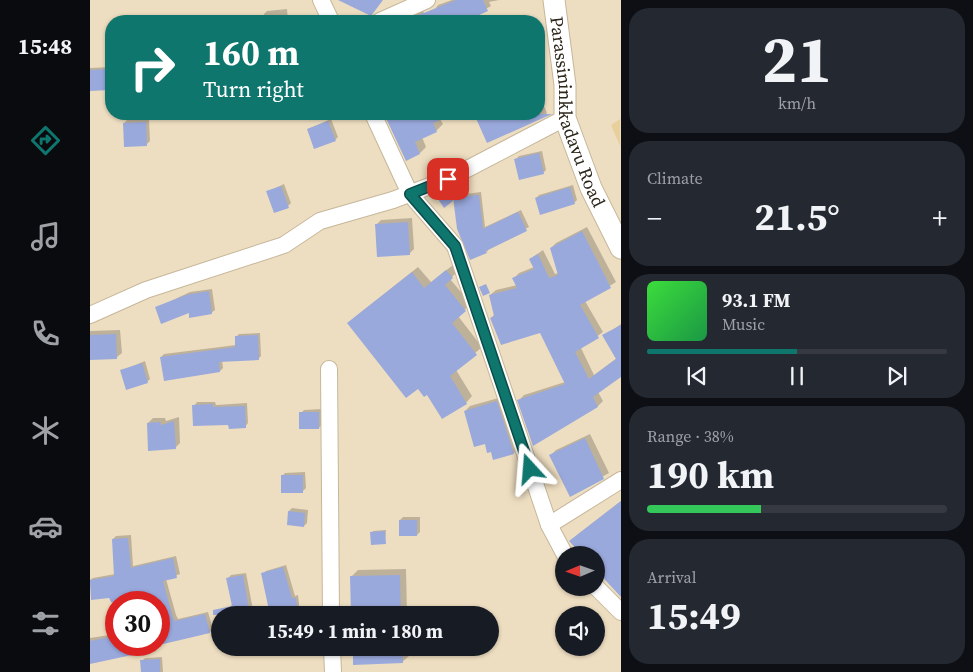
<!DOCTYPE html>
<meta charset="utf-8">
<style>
:root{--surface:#171b24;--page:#242831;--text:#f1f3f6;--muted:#9ea1a6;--line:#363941;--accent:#0f766e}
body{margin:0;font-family:"Source Serif 4",serif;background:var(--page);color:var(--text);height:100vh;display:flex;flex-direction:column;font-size:19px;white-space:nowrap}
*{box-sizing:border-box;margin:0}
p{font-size:16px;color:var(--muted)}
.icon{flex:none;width:28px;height:28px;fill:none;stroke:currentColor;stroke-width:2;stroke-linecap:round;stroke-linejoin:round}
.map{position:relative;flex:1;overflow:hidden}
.drawer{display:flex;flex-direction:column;gap:8px;padding:8px;background:#0d0f14;width:352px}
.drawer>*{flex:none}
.hud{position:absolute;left:15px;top:15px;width:440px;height:105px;border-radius:20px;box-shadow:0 1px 4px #0004;background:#0f766e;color:#fff;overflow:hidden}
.needle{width:32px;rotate:268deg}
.buttons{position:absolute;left:465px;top:546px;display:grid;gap:10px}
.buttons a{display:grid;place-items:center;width:50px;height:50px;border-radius:50%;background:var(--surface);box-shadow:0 1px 4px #0004;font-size:25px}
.speed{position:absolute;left:15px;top:591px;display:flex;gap:10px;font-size:25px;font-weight:700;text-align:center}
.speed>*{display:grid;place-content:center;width:65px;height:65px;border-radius:50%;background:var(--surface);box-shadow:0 1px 4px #0004;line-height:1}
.speed .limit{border:8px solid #d22;background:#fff;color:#111}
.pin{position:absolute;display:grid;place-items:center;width:42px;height:42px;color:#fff;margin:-21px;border-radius:10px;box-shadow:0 2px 8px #0006}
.me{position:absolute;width:55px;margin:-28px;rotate:341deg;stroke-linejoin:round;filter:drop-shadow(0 0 4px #0008)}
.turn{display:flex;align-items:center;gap:18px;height:105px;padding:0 15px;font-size:22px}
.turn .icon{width:65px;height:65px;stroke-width:2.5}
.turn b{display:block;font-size:35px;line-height:42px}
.big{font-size:38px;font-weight:700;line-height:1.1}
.drawer .widget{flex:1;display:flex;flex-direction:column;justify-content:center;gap:8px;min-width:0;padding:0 18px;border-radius:20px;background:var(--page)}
.drawer .dial{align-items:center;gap:0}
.dial b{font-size:65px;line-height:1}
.song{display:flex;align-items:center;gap:15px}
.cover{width:60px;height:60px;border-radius:8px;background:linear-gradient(135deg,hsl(120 70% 55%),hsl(140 70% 35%))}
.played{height:5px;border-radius:2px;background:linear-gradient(90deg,var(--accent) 50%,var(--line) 50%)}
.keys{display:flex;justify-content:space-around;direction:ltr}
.heat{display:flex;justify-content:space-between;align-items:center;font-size:28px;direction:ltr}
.charge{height:8px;border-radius:4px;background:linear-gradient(90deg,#34c759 38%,var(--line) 0)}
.trip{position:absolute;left:121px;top:606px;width:288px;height:50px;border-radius:25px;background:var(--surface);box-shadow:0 1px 4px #0004;font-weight:700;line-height:50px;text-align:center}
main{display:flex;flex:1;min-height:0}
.dock{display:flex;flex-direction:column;width:90px;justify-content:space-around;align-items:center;background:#090b0e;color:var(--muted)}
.dock .icon{width:35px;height:35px}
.dock .active{color:var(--accent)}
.dock b{font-size:22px;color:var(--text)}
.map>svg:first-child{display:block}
.green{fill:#e9cf9c}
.shadow{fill:#0003}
.building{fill:#9aa9dc}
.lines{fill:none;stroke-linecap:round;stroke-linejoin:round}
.minor-casing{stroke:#c6b79a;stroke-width:18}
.major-casing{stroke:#c6b79a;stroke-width:23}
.minor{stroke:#fff;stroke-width:16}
.major{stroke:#fff;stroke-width:21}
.route-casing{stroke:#0a4d48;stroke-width:12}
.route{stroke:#0f766e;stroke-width:9}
.labels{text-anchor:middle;stroke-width:5;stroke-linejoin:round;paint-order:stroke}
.street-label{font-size:18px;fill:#2c261b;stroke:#eedec1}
</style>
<main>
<nav class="dock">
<b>15:48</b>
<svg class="icon active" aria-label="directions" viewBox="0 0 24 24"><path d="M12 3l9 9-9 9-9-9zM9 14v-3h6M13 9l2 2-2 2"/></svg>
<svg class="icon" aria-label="music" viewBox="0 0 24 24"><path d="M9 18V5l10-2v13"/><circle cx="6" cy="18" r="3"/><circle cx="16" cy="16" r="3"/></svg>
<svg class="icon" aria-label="phone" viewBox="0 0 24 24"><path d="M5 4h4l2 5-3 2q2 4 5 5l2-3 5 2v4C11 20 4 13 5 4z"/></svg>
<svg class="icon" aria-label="climate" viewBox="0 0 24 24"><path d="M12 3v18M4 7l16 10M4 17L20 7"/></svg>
<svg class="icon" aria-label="car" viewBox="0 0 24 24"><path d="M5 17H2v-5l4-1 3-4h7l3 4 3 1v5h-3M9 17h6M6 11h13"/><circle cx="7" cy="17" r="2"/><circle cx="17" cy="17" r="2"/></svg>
<svg class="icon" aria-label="filters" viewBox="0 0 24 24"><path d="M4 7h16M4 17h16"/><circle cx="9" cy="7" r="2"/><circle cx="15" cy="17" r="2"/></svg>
</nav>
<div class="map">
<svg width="531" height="672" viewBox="0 0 531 672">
<rect width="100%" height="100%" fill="#eedec1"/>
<path class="green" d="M530 119V146L521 125Z"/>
<g class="shadow">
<path d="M362 0H409L399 2 401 6 380 18 382 21H309L333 11 337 20 348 5Z"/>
<path d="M197 9 198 21H174V14L177 11Z"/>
<path d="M21 67V87L19 89 0 90V68Z"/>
<path d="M449 94 457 113 453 117 392 115 449 114Z"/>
<path d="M296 114H361L350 119 353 124 346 131 332 137 336 147 330 153 316 159Z"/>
<path d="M59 119 60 141 57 144 34 123 37 120Z"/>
<path d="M241 119 248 137 245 140 218 129Z"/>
<path d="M452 151 456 170 453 173 426 159 429 156Z"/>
<path d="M194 184 201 203 198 206 177 192Z"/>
<path d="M483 185 487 200 484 203 446 198 449 195Z"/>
<path d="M357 190 363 199 354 206 348 195Z"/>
<path d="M391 192 395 227 431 210 439 227 399 248 397 252 365 198 368 195Z"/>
<path d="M322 218 324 249 319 254 286 225 291 220Z"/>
<path d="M497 227 526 282 495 301 513 332 491 348 504 375 527 358 514 336 531 324V376L508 392 513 401 508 406 444 444 429 400 434 395 475 382 451 331 401 318 405 314 400 295 406 290 427 285 424 278 429 273 444 267 440 259 453 250 465 274 468 273 461 248 466 243Z"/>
<path d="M363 265 368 271 360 279 381 304 368 316 392 347 366 370 382 396 376 403 337 393 265 317 328 267 341 282Z"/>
<path d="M122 289 125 310 121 313 66 308 100 292Z"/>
<path d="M30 330 32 353 27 357 0 359V331Z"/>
<path d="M170 333 171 356 168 359 132 360 133 368 130 371 71 357 74 354 146 345V337L149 334Z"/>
<path d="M55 361 60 379 57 382 31 371Z"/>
<path d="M412 397 429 448 424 453 404 458 402 451 375 411 380 406Z"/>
<path d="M107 402H125L126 405 157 403 158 423 155 427 140 423 104 406Z"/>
<path d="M232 409V424L229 428 211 413 214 410Z"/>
<path d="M89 417 90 443 85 448 58 423 63 418H75L76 421Z"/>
<path d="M500 434 519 473 480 495 461 455 466 450Z"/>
<path d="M215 472 216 488 213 491 192 476 195 473Z"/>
<path d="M531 501V594L506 555H494L487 535Z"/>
<path d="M202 508 218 510 217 523 214 526 199 511Z"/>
<path d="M313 517H330V532L327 535 310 520Z"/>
<path d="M296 530 295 542 282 533 283 531Z"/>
<path d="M41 535 43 566 86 556 90 574 76 579 86 615 88 619 118 612 123 629 120 632 70 644 69 602H26V621L20 596 2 599 0 580 3 578 25 574 23 539 26 536Z"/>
<path d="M196 565 205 596 208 595 210 612 207 615H182L173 574 176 571Z"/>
<path d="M316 569 317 615H263L261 577 268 570Z"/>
<path d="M156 573 164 615H140L139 608 143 604 138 578 141 575Z"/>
<path d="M26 634V645H44L45 651 42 654 0 663V638Z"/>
<path d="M186 648H208V649L205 652 186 653Z"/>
<path d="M264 648H318L319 656 312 662 264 664Z"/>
<path d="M72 657 73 672H52V661L55 658Z"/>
</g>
<g class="building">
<path d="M248 0H293L281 16Z"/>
<path d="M366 0H393L398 11 376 21H314Z"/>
<path d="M19 69 20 90 0 91V70Z"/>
<path d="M294 114H364L343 123 347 132 325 142 330 154 316 161Z"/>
<path d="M384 114H462L397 143Z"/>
<path d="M238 121 246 141 224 149 217 129Z"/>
<path d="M56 122 57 146 34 147 33 123Z"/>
<path d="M449 153 454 174 429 180 424 159Z"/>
<path d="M191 186 199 208 184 213 176 191Z"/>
<path d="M480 187 485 204 450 215 445 198Z"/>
<path d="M356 191 363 201 354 208 346 196Z"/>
<path d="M389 195 393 229 428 212 437 231 396 251 397 253 380 260 367 229 363 197Z"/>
<path d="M318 222 320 255 287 257 285 224Z"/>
<path d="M492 231 521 288 490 305 509 338 485 352 499 379 526 359 512 335 531 325V377L503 397 508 407 443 446 427 400 475 384 450 333 411 345 400 318 404 316 399 295 427 288 422 278 444 269 439 259 448 254 459 278 468 275 460 248Z"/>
<path d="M356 270 363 278 355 285 376 311 362 323 387 355 360 376 377 404 352 419 337 395 334 397 328 389 316 398 257 323 322 272 334 288Z"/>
<path d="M396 284 400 293 393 296 389 287Z"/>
<path d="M119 291 122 314 99 318V313L71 324 65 307 96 295Z"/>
<path d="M26 334 27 359 0 360V335Z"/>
<path d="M168 335 169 360 129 362 130 372 74 381 70 357 145 347V336Z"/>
<path d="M52 363 58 383 36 390 30 370Z"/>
<path d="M407 401 424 454 403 460 401 452 397 453 395 444 384 447 374 411Z"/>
<path d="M123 404V407L155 406 156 428 139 429 138 425 103 426 102 405Z"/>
<rect x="209" y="412" width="20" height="17"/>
<path d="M84 421 86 449 58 451 57 423 70 422 71 425Z"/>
<path d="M495 438 514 479 480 497 459 455Z"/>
<rect x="191" y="475" width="22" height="18"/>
<path d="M531 501V597L506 570V555H492L479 541Z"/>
<path d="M198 511 215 513 214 527 197 525Z"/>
<rect x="309" y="520" width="18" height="16"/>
<path d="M295 531 296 544 281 545 280 532Z"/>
<path d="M38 538 41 568 83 558 87 578 73 581 83 618 85 621 115 614 120 633 69 645V602H21L19 598 1 600 0 580 24 576 22 539Z"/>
<path d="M193 567 202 598H206L208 615H180L171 573Z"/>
<path d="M153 575 160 615H123V610L142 606 136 578Z"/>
<path d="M310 575 311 615H261L260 576Z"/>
<path d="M26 636V645H41L42 655 0 664V641Z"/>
<path d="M263 648H312L313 663 263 665Z"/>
<path d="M70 659V672H51L50 660Z"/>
</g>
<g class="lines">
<defs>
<g id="minor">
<path d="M231 0 241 21"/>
<path d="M290 21 337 0"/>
<path d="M283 114 320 194 365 246 459 525 475 555"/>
<path d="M0 315 56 290 194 245 230 221 303 200 358 179 475 118"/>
<path d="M239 369 241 615"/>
<path d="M459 525 531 480"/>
<path d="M506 587 531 612"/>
<path d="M242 648 243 672"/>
</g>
<g id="major">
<path id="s1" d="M464 0 475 85V118L501 188 531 248"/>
</g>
</defs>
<use href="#minor" class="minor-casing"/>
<use href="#major" class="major-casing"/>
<use href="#minor" class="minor"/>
<use href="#major" class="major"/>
</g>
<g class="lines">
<defs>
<path id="route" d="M358 179 320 194 365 246 440 469"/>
</defs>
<use href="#route" class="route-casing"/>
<use href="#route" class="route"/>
</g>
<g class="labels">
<g class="street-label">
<text dy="6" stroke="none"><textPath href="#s1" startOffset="115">Parassininkkadavu Road</textPath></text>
</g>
</g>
</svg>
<div class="buttons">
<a><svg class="needle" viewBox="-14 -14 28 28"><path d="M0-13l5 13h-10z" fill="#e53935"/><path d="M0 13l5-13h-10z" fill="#9ea1a6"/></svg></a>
<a><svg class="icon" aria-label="sound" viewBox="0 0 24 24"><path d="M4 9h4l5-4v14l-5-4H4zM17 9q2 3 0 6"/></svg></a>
</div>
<div class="speed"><div class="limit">30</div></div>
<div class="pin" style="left:358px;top:179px;background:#d93025"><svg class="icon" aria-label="arrive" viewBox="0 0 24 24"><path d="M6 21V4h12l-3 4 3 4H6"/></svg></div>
<svg class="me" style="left:440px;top:469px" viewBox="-20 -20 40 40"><path d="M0-17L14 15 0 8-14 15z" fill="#0f766e" stroke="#fff" stroke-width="4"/></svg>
<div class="trip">15:49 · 1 min · 180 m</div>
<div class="hud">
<div class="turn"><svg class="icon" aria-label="right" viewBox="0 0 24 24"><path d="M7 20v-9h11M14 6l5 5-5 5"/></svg><div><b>160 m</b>Turn right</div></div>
</div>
</div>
<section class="drawer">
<div class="widget dial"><b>21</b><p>km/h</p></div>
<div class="widget"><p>Climate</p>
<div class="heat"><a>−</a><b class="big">21.5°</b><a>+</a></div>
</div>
<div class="widget">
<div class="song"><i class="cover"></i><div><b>93.1 FM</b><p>Music</p></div></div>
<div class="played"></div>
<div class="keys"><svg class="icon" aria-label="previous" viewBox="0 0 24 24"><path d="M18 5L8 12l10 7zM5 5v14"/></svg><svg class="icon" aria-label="pause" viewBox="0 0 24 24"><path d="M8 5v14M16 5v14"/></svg><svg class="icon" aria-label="next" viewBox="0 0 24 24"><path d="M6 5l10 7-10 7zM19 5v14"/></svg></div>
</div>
<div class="widget"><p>Range · 38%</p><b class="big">190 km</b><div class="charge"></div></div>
<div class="widget"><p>Arrival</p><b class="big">15:49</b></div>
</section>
</main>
